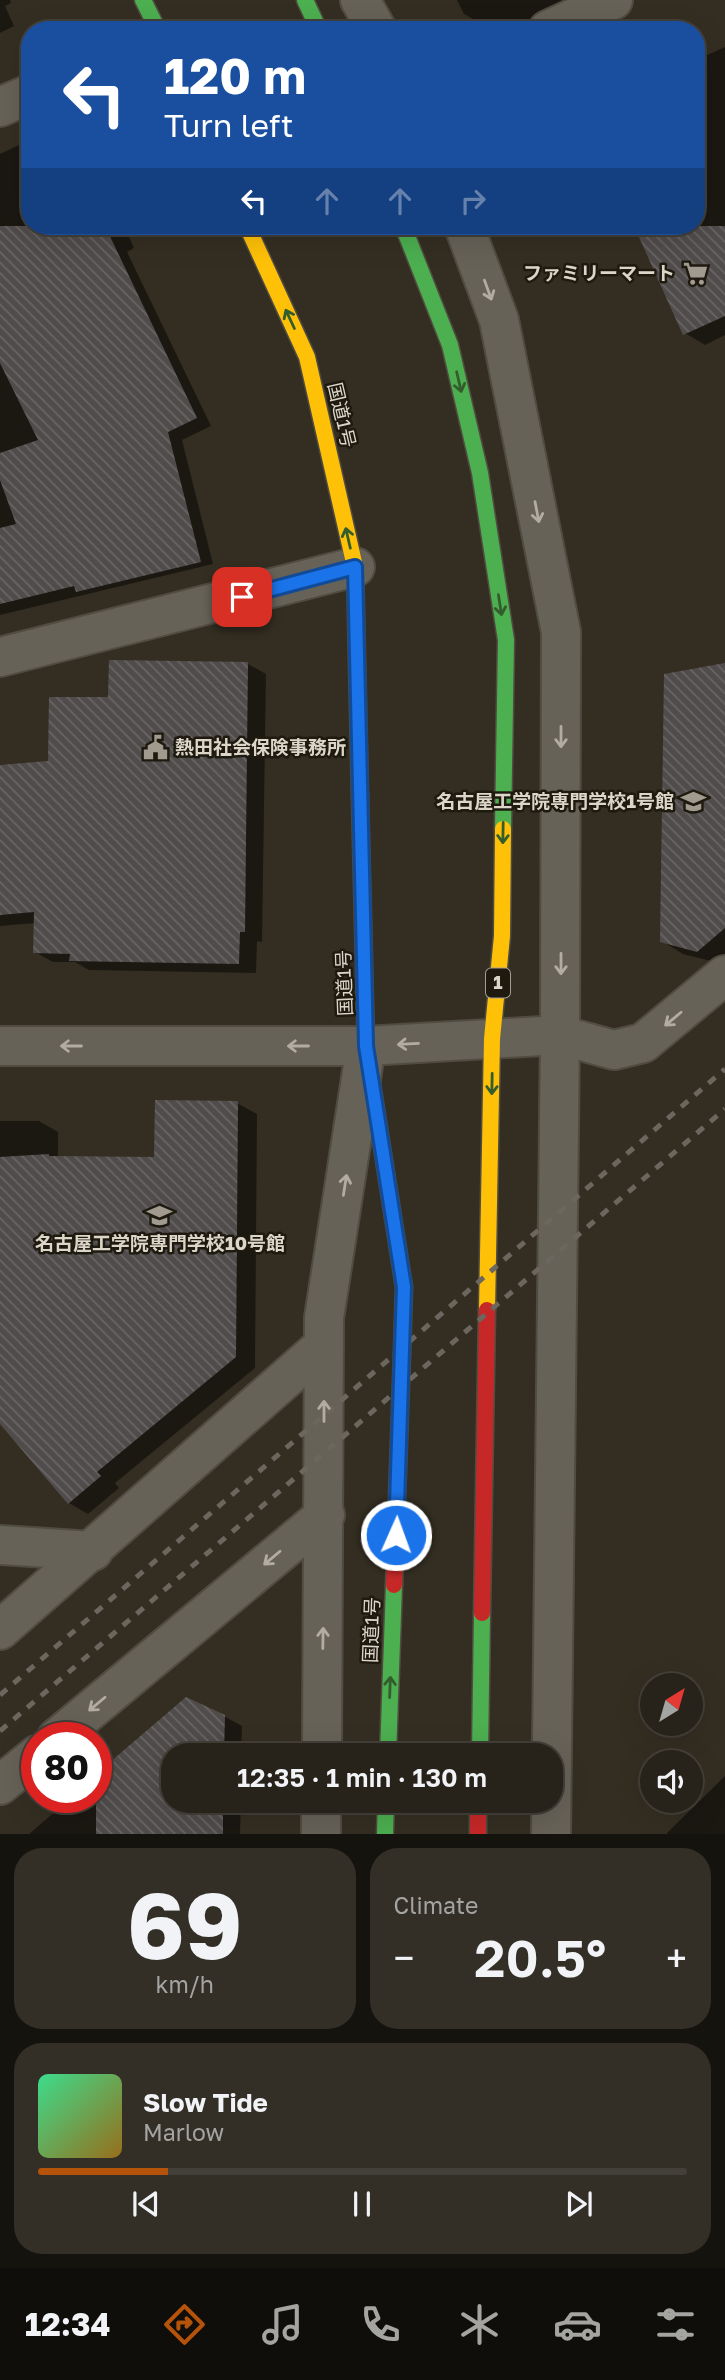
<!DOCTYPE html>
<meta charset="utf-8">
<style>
:root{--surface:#27221a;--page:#332f27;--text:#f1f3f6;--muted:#a4a4a2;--line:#433f39;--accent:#b45309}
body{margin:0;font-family:"Golos Text","Noto Sans JP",sans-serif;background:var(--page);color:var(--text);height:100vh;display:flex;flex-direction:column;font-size:26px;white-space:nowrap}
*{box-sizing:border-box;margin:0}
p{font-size:23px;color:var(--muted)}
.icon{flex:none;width:38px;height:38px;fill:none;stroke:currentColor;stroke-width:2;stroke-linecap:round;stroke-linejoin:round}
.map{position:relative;height:1834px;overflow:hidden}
.details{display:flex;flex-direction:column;gap:14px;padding:14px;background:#15130e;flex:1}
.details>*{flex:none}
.banner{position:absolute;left:21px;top:21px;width:684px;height:214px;border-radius:28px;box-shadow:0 7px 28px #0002,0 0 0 2px var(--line);background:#1a4fa0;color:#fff;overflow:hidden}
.needle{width:46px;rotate:37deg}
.controls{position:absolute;left:640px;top:1673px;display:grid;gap:14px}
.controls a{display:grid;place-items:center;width:63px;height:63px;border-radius:50%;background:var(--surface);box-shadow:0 7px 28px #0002,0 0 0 2px var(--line);font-size:35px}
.speed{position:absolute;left:21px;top:1722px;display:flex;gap:14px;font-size:35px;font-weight:700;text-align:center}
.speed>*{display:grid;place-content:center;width:91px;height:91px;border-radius:50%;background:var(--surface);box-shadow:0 7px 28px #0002,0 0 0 2px var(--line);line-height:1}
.speed .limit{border:10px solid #d22;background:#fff;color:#111}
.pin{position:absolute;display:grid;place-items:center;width:60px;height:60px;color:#fff;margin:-30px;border-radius:14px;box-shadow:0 4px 10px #0006}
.me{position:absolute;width:77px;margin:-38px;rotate:2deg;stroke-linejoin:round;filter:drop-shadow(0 0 5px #0008)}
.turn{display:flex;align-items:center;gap:24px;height:147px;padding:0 28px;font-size:32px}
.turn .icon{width:91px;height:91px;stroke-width:2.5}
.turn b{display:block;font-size:49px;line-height:60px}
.lanes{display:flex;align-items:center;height:66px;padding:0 28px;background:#0003;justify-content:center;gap:35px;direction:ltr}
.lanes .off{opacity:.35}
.big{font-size:52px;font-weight:600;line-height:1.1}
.details .widget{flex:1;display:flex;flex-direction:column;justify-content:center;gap:10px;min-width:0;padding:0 24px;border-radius:28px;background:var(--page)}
.details .dial{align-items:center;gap:0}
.dial b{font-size:91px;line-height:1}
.song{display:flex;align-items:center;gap:21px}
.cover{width:84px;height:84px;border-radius:10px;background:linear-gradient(135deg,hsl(150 70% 55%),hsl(40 70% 35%))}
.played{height:7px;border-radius:4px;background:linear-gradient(90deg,var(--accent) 20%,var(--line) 20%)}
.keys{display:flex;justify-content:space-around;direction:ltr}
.heat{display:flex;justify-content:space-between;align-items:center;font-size:38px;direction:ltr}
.details .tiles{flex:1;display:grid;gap:14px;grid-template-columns:1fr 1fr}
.widget:last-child{grid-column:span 2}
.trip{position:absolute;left:161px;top:1743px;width:402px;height:70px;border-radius:28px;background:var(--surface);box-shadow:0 7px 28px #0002,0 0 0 2px var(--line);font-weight:600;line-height:70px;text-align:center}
.menu{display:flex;height:112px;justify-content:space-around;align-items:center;background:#100e0a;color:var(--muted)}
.menu .icon{width:49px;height:49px}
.menu .active{color:var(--accent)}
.menu b{font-size:32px;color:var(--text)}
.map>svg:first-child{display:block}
.shadow{fill:#0007}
.building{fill:url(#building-back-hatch)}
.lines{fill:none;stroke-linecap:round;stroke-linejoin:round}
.street-casing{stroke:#514c41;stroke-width:42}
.fast-casing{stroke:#514c41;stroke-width:19}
.slow-casing{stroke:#514c41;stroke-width:19}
.jam-casing{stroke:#514c41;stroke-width:19}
.street{stroke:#666258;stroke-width:38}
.fast{stroke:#4caf50;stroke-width:16}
.slow{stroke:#ffc107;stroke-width:16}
.jam{stroke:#c62828;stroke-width:16}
.rail{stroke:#6b675e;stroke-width:5;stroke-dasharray:9 9;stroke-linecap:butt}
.oneway{stroke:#b3ada1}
.oneway2{stroke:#335d2d}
.route-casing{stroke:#114b97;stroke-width:18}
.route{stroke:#1a73e8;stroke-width:12}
.labels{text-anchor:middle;stroke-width:5;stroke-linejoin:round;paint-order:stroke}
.shield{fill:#1e1a10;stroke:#a39e92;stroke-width:2}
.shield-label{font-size:18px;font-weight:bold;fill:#dcd6c9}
.poi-label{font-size:19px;font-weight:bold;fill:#dcd6c9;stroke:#1e1a10;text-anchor:end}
.street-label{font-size:19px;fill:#dcd6c9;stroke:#1e1a10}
</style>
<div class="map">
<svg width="725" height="1834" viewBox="0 0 725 1834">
<defs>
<pattern id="building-back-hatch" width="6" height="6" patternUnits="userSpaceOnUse" patternTransform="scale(1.75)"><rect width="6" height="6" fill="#504c4b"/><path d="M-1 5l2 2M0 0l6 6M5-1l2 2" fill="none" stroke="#696564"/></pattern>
</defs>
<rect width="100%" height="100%" fill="#342e22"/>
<g class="shadow">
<path d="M0 0H10L11 3 5 6 14 26 0 33Z"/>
<path d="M457 0H578L520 30H496L485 26 464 14Z"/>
<path d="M725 47V335L705 345 685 333 635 226H696V60Z"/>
<path d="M19 145 30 151V226H124L134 248 127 252 211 426 182 440 213 564 0 615V154Z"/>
<path d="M111 661 248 664 266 674 262 942 257 941 256 973 89 970 75 962H53L35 952V923L0 926V767L50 762 110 699Z"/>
<path d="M725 665V958L719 963 683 954 662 941Z"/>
<path d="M237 1103 257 1114 255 1368 115 1483 119 1488 88 1514 69 1503 0 1421V1121H39L58 1132V1157L156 1159Z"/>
<path d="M224 1716 242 1726 241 1755H173V1801H241L240 1834H29L72 1797H96Z"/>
<path d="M725 1776V1834H667V1833Z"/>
</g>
<g class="building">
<path d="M0 226H105L197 418 168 432 201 562 76 592 74 586 0 604V528L16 524 0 480V453L38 440 0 363Z"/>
<path d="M634 226H725V316L683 335Z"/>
<path d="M109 660 248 662 245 932H240L239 964 69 961 70 954 33 953 34 912 0 915V765L48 761 49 697H108Z"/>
<path d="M725 663V928L697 952 660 942 664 674Z"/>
<path d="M155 1100 238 1101 236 1357 97 1472 101 1476 68 1504 0 1424V1157L49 1154V1156L154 1157Z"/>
<path d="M186 1697 225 1715 224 1755H173V1801H223V1834H96V1774Z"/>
</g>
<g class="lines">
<defs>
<g id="street">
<path d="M360 0 377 30"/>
<path d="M548 30 613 0"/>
<path d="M0 107 30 94"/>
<path d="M464 226 499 320 561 632 560 1035 551 1834"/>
<path d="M0 657 355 567"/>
<path d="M0 1046H366L560 1035 614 1050 643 1043 725 975"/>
<path d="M0 1545 93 1551"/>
<path d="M0 1630 324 1345"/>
<path d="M57 1738 325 1515"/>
<path d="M322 1755 324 1318 364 1059"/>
<path d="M0 1785 37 1755"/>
<path d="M321 1834V1801"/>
</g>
<g id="fast">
<path d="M143 0 158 30"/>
<path d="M305 0 319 30"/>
<path d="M403 226 450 345 480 473 506 640 503 829"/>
<path d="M360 797 366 1046 404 1287 402 1354"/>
<path d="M388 1755 394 1585"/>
<path d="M480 1755 482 1613"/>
<path d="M385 1834 386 1801"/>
</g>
<g id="slow">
<path d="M247 226 307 357 355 567 360 797"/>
<path d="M487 1310 492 1039 502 936 503 829"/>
</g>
<g id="jam">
<path d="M394 1585 402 1354"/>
<path d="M482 1613 487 1310"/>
<path d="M478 1801V1834"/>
</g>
</defs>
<use href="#street" class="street-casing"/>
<use href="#fast" class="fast-casing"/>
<use href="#slow" class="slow-casing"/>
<use href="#jam" class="jam-casing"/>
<use href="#street" class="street"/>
<use href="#fast" class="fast"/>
<use href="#slow" class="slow"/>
<use href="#jam" class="jam"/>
<g class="rail">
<path d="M0 1695 725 1069"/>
<path d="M0 1731 725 1109"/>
</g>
</g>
<defs><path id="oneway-shaft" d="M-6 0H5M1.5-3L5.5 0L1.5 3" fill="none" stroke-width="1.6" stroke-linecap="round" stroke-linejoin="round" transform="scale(1.75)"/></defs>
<g class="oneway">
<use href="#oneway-shaft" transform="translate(488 290) rotate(70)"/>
<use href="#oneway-shaft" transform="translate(537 512) rotate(79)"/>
<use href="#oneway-shaft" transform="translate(561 737) rotate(90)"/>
<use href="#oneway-shaft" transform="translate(561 964) rotate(90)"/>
<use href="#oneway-shaft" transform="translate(673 1019) rotate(140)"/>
<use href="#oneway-shaft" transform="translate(408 1044) rotate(177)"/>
<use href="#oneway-shaft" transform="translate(71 1046) rotate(-180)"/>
<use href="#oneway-shaft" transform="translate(298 1046) rotate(180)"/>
<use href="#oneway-shaft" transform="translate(345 1185) rotate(-81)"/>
<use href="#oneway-shaft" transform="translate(324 1411) rotate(-90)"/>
<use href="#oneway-shaft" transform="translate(272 1558) rotate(140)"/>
<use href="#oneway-shaft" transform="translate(323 1638) rotate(-89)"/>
<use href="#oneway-shaft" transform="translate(97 1704) rotate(140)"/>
</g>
<g class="oneway2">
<use href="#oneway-shaft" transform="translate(290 319) rotate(-115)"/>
<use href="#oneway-shaft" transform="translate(459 382) rotate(77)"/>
<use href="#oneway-shaft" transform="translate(348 538) rotate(-103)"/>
<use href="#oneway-shaft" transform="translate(500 605) rotate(81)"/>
<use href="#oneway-shaft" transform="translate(503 833) rotate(91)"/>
<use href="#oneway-shaft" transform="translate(492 1084) rotate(91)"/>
<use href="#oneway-shaft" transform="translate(390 1687) rotate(-88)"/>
</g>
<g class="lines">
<defs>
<path id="route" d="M242 597 355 567 366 1046 404 1287 396 1535"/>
</defs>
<use href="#route" class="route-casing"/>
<use href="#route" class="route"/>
</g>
<defs>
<symbol id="supermarket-bare" viewBox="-9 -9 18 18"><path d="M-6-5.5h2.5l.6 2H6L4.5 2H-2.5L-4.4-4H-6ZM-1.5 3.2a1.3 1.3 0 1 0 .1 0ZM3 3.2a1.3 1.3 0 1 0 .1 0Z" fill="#a19b8f" stroke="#1e1a10" stroke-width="2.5" paint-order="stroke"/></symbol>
<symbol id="civic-bare" viewBox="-9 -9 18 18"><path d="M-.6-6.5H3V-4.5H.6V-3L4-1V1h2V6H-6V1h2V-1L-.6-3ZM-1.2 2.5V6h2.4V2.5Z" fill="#a19b8f" stroke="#1e1a10" stroke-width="2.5" paint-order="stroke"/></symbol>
<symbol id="school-bare" viewBox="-9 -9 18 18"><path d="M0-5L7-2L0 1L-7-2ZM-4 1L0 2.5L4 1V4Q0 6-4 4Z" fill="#a19b8f" stroke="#1e1a10" stroke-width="2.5" paint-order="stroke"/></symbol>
</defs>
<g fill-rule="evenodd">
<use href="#supermarket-bare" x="678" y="256" width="35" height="35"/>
<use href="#civic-bare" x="138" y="730" width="35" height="35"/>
<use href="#school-bare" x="676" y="784" width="35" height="35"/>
<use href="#school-bare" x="142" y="1198" width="35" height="35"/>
</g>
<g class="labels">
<rect class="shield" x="486" y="968.5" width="24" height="29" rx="5"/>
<g class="shield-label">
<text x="498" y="989">1</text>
</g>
<g class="poi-label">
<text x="675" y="280">ファミリーマート</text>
<text x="175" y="754" text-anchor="start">熱田社会保険事務所</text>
<text x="674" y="808">名古屋工学院専門学校1号館</text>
<text x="160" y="1250" text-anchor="middle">名古屋工学院専門学校10号館</text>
</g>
<g class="street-label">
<text transform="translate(342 415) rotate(77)" y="7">国道1号</text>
<text transform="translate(344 983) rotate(-92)" y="7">国道1号</text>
<text transform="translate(371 1630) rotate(-88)" y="7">国道1号</text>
</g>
</g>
</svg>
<div class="controls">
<a><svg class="needle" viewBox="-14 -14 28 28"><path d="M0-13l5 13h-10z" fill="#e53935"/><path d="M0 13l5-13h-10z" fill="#a4a4a2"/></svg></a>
<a><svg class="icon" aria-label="sound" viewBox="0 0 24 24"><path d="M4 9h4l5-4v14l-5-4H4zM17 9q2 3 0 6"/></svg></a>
</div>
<div class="speed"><div class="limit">80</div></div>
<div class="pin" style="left:242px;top:597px;background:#d93025"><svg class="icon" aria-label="arrive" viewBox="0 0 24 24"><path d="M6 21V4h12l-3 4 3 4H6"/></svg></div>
<svg class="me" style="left:396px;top:1535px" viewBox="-20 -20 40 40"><circle r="17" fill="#1a73e8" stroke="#fff" stroke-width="3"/><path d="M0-11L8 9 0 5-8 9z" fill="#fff"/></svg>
<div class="trip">12:35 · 1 min · 130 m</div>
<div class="banner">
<div class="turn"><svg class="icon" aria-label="left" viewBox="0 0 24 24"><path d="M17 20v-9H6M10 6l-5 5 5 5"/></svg><div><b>120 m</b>Turn left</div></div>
<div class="lanes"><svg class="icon" aria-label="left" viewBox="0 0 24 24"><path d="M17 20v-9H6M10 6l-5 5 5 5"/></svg><svg class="icon off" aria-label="ahead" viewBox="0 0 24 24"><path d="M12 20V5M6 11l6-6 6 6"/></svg><svg class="icon off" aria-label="ahead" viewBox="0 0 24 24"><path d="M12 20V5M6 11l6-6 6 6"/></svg><svg class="icon off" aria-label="right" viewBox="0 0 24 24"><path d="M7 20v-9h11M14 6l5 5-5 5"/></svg></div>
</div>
</div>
<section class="details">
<div class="tiles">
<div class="widget dial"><b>69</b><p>km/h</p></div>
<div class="widget"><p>Climate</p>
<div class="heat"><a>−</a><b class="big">20.5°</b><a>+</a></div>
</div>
<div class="widget">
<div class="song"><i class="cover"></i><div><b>Slow Tide</b><p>Marlow</p></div></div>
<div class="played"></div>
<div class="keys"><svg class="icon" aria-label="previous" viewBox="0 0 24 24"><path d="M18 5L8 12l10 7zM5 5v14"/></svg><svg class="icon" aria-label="pause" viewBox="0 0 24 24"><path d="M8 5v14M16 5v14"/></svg><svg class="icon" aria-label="next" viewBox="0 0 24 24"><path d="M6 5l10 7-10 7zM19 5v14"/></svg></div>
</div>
</div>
</section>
<nav class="menu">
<b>12:34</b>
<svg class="icon active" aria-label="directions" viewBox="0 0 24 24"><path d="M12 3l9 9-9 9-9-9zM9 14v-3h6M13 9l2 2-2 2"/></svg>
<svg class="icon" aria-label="music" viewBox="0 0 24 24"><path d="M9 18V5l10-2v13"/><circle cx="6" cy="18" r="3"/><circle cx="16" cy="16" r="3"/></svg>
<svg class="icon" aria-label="phone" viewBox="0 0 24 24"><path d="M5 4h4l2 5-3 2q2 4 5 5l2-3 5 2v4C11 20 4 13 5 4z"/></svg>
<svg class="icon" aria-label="climate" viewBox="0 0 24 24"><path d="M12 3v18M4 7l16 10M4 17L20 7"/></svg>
<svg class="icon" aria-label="car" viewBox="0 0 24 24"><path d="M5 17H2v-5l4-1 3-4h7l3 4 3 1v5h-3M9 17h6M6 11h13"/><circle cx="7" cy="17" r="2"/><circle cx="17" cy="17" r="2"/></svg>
<svg class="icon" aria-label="filters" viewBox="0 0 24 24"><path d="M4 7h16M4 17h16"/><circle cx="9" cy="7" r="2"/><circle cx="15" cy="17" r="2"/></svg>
</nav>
